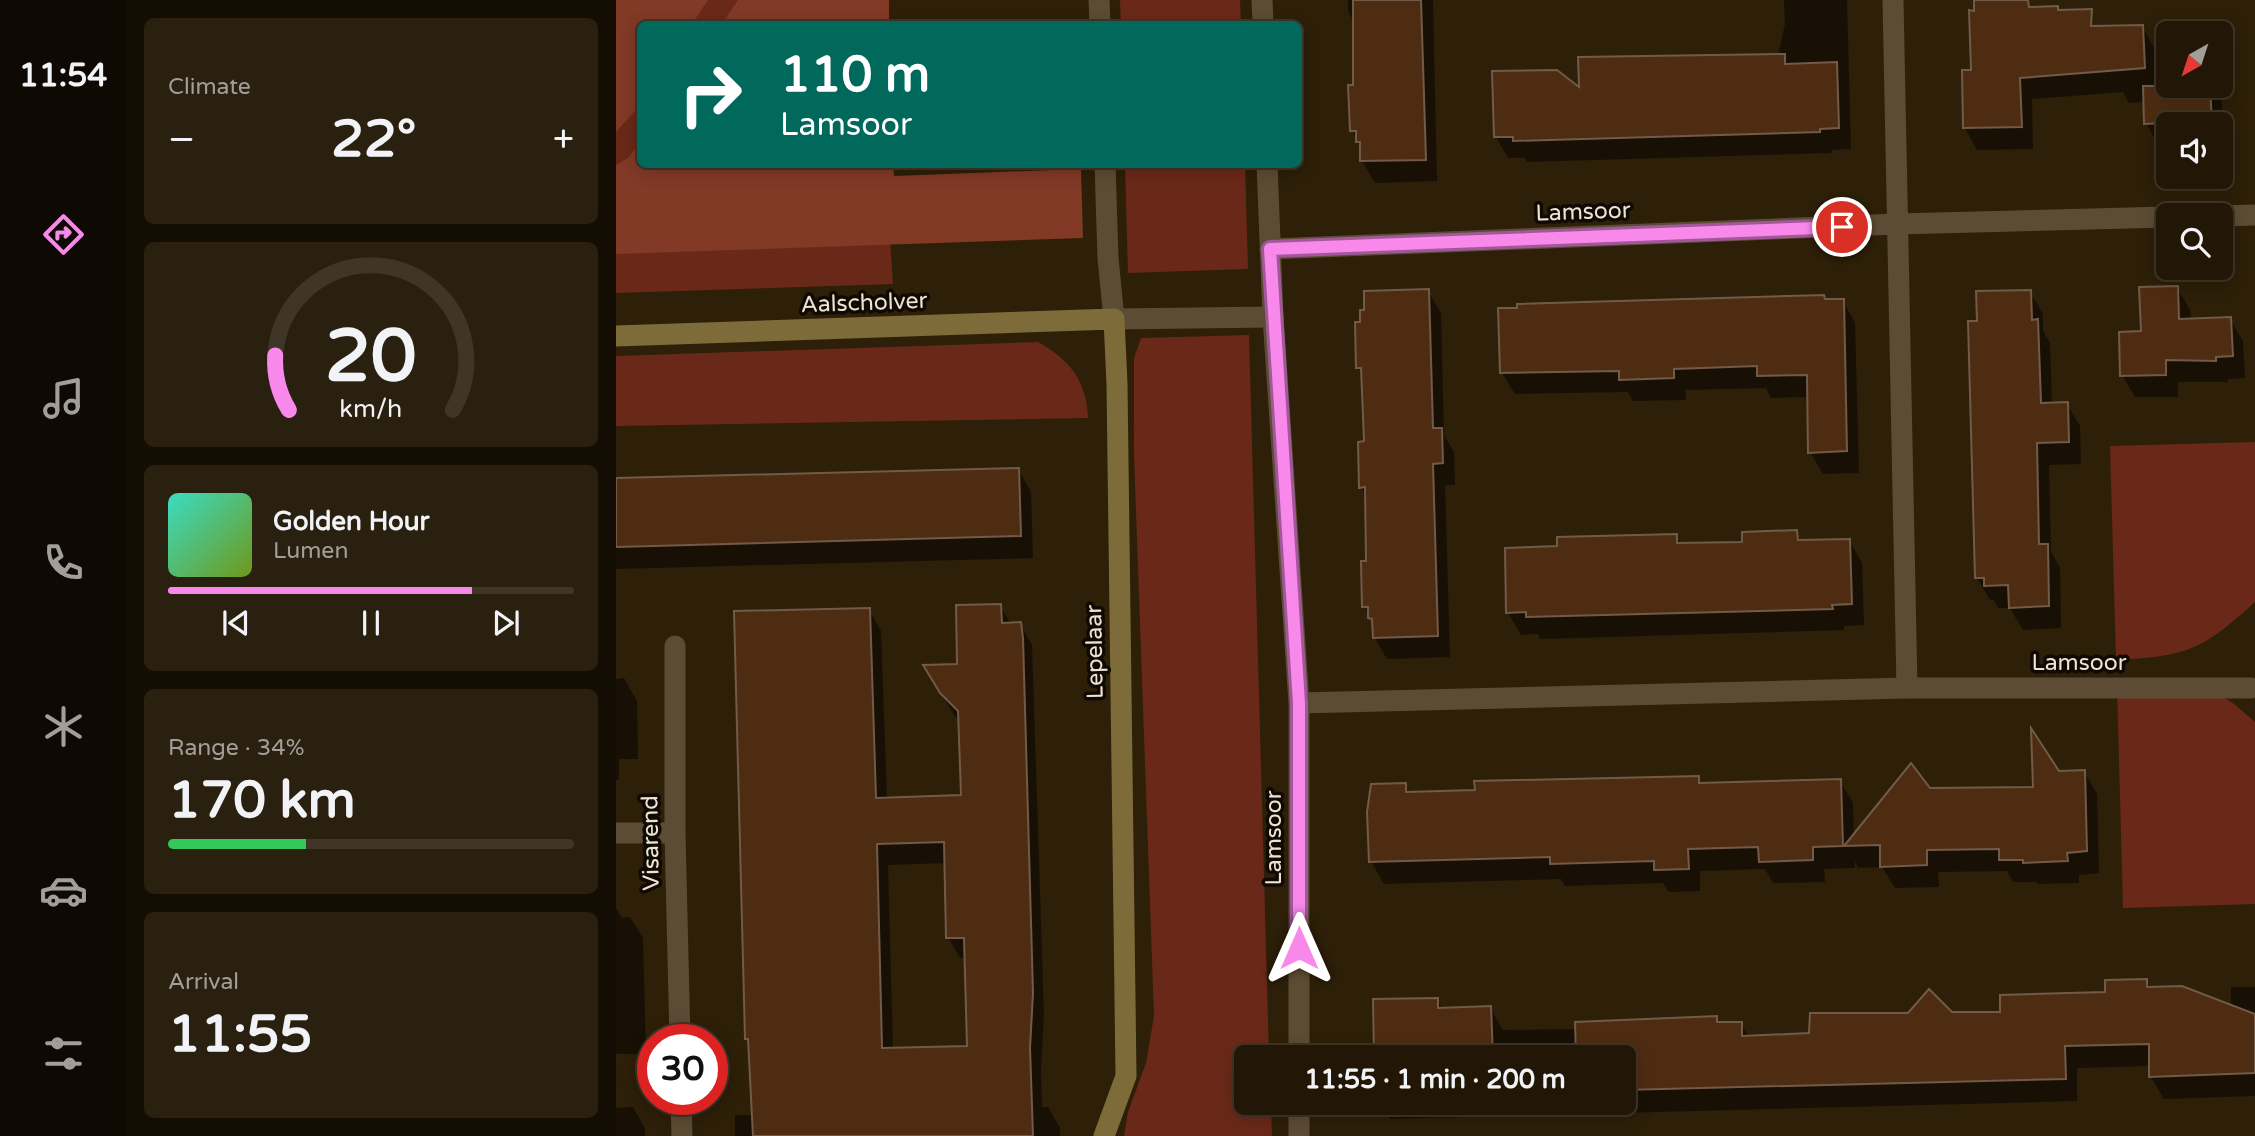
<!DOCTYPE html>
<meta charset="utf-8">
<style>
:root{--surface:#221706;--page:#2a2010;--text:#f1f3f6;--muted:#a29f9b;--line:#3f3628;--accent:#f888ea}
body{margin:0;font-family:"Varela Round",sans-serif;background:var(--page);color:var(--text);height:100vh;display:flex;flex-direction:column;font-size:26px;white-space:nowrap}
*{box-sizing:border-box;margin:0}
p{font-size:23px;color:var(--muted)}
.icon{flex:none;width:38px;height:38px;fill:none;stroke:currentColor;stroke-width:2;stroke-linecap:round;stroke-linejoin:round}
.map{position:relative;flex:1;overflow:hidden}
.side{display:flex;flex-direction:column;gap:18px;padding:18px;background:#130d03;width:490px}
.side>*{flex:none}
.guide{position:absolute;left:21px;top:21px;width:665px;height:147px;border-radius:10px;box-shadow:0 4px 18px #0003,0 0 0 2px var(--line);background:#00695c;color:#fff;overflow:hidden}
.needle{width:46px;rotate:219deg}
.tools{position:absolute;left:1540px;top:21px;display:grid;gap:14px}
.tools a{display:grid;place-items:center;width:77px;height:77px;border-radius:10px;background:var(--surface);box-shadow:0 4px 18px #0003,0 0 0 2px var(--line);font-size:35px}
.speed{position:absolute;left:21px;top:1024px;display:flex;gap:14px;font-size:35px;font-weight:700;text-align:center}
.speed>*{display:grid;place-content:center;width:91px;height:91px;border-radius:50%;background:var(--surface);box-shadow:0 4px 18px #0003,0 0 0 2px var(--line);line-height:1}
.speed .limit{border:10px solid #d22;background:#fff;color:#111}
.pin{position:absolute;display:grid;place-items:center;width:60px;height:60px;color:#fff;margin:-30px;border:4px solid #fff;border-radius:50%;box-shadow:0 2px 7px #0007}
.me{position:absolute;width:77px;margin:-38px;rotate:0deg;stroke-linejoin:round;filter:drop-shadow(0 0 5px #0008)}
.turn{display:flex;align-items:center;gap:24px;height:147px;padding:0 28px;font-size:32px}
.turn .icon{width:91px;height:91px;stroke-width:2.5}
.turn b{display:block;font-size:49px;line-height:60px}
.big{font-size:52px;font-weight:700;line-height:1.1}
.side .card{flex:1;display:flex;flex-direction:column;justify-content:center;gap:10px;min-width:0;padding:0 24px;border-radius:10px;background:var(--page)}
.side .dial{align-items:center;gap:0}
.dial svg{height:182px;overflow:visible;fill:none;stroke:var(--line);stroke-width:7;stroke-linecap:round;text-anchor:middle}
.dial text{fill:var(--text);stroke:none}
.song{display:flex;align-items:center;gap:21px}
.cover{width:84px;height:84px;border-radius:10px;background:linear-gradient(135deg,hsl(170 70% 55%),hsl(80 70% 35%))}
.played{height:7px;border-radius:4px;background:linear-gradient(90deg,var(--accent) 75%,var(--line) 75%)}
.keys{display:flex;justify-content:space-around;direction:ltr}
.heat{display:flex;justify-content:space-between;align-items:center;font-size:38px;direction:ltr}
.charge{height:10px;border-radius:5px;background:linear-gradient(90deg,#34c759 34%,var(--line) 0)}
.trip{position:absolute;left:618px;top:1045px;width:402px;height:70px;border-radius:10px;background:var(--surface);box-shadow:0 4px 18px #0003,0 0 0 2px var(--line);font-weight:700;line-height:70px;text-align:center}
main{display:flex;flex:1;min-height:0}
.menu{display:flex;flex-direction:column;width:126px;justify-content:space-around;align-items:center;background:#0e0902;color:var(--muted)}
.menu .icon{width:49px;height:49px}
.menu .current{color:var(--accent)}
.menu b{font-size:32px;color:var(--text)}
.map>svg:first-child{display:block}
.green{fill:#6a2918}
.forest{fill:#823926}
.shadow{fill:#0007;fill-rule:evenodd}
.building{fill:#4e2c11;stroke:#725a49;stroke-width:2;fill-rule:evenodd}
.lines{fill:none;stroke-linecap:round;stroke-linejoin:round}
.street{stroke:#5c4c35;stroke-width:21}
.secondary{stroke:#7d6c39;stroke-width:21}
.route-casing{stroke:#a15898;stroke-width:18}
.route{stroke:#f888ea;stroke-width:12}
.labels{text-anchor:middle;stroke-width:7;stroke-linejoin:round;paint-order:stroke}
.street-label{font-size:23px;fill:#ece3d5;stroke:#100a03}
</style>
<main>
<nav class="menu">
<b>11:54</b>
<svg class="icon current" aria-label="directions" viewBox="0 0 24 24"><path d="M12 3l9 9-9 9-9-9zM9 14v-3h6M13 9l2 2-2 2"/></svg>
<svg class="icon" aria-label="music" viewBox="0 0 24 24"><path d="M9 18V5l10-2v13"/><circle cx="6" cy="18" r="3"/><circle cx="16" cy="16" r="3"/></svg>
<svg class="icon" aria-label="phone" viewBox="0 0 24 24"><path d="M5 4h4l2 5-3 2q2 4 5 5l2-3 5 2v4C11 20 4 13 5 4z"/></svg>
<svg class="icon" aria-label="climate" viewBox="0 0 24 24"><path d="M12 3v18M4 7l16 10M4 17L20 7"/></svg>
<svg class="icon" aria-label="car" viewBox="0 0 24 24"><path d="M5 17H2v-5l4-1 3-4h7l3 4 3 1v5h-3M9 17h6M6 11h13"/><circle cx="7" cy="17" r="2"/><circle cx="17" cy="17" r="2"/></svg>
<svg class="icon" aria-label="filters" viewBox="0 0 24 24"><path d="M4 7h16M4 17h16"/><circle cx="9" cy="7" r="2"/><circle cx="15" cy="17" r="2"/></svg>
</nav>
<section class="side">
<div class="card"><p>Climate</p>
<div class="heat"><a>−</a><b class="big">22°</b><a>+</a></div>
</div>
<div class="card dial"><svg viewBox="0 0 100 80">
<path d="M14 69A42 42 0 1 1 86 69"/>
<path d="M14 69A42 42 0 0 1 8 45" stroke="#f888ea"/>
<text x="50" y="56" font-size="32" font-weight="700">20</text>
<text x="50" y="72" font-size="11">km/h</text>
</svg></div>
<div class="card">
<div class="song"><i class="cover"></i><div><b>Golden Hour</b><p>Lumen</p></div></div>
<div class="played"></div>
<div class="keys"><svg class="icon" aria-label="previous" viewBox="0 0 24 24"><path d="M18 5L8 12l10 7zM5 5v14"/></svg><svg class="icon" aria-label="pause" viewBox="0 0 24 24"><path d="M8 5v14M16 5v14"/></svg><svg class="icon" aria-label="next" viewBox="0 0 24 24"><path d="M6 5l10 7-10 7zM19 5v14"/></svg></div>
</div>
<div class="card"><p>Range · 34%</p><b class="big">170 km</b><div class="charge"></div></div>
<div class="card"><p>Arrival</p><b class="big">11:55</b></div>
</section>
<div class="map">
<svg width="1639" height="1136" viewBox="0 0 1639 1136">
<rect width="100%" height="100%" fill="#2d1f08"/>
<g class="green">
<path d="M0 0H257L259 24H24V164L269 165 277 284 0 293Z"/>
<path d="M504 0H624L625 24H505Z"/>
<path d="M509 165H629L632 269 512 273Z"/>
<path d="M633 335 653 1057H630V1102L655 1103 656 1136H508L512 1112 530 1063 538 1016 518 455V358L525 338Z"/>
<path d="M422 342C453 359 471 381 472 418L0 426V356Z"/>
<path d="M1639 442V602C1586 650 1572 656 1500 660L1494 446Z"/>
<path d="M1501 685 1598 691 1618 704 1639 722V904L1507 908Z"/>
</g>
<g class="forest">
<path d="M0 0H92L76 24H24V105L0 132Z"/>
<path d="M122 0H273V24H106Z"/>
<path d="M24 143V164H277L278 176 465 169 467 238 0 254V165L12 158Z"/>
</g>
<g class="shadow">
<path d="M732 0H817L821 181 759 183 746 161 745 148 736 130 739 87 738 22 732 11Z"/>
<path d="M1168 0H1231L1235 149 1216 150 1215 153 911 162 909 158H892L880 137 1162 56 1169 24Z"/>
<path d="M1526 27 1539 49H1552V86H1605V74L1607 142H1605V124H1552V144L1542 145 1530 123 1529 102 1513 103 1507 92 1416 99 1417 149 1361 150 1349 128 1348 72H1356Z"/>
<path d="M313 164H382L315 167Z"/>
<path d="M1561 288 1574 310 1575 320 1614 319 1627 341 1629 378 1612 379V382H1562V397H1519L1506 375 1526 333Z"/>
<path d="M812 291 825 313 828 435 838 452 839 485H829L834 657 771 659 758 637V625L748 606 751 563V498L745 487 750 443 747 375 742 367 746 323Z"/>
<path d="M1414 292 1427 314V331L1434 343 1436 405 1451 404 1464 426 1465 464 1433 465 1435 552 1444 568 1445 628 1407 630 1394 608H1382L1378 600H1374L1361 578 1363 323Z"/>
<path d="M1210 301H1227L1239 323 1243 473 1207 474 1194 452 1193 397 1155 398 1150 388 1069 390 1070 400 1017 401 1012 392 899 394 886 373Z"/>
<path d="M402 469 415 492 417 558 0 569V480Z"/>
<path d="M1180 532 1186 542 1233 540 1246 563 1248 625 1228 626V630L924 639 922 634 905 635 892 613 943 548 1060 536 1065 545 1128 543Z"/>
<path d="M384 606 395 624H404L416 645 428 1015 425 1070 426 1107H432L444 1128V1136H119V1115H138L134 1043 131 1038 253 610 265 631 271 800 346 797 344 721 338 715 310 667 343 666ZM330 863 332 937 344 958H350L353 1048 277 1050 272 865Z"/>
<path d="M8 678 21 701 22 759H3V780H0V679Z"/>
<path d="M1468 772 1481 794 1483 873 1463 875V883L1422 884 1420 882H1397L1391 871 1322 872 1323 887 1279 888 1266 867 1242 868 1239 861V868L1208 869 1209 882 1157 883 1149 869 1084 871V891L1053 892 1047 883 949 886 945 879 768 884 755 861 789 785 793 793 860 792 1082 778 1086 785 1224 781 1237 803 1238 836 1314 790 1418 788 1442 773Z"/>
<path d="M0 908 6 918 14 917 27 938 30 1054H0Z"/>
<path d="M1530 981 1535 989 1615 1007V987H1639V1096L1548 1099 1535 1077V1066L1461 1068V1101L774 1119 764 1102H1008V1057H760L821 999 827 1010 874 1008 887 1030 960 1029 1100 1017 1104 1024H1125L1133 1037 1195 1035 1336 1014H1386L1491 994Z"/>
<path d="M17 1107 29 1128V1136H0V1108Z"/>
</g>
<g class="building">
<path d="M737 0H805L810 160 744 161V142H740V131H734L732 85H737Z"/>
<path d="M1358 0H1412L1413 7 1442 6V10L1476 9 1475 26 1527 25 1529 68 1404 78 1406 127 1347 128 1346 70H1355L1353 10 1358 11Z"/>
<path d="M1169 54V64L1221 62 1223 128 1204 129V132L897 141V137H878L876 71 941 70 963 87 962 57Z"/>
<path d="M1527 86H1594L1596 121 1528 124Z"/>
<path d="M1562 286 1563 319 1615 317 1617 356 1600 357V361L1550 360V375L1504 376 1503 332 1525 331 1523 287Z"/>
<path d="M813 289 817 428H826L827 463 817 464 822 636 757 638 756 619 752 618V607H746L745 561H750L749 487 743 488 742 442 748 441 745 368H740L739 322H744V310H748V291Z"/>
<path d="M1415 290 1416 320 1422 319 1425 403 1452 402 1453 442 1421 443 1423 544H1432L1433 606 1393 608 1392 585 1368 586V578H1359L1352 321H1361L1360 291Z"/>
<path d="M1208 295 1209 299H1228L1231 451 1192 453 1191 375 1141 376V366L1058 369V378L1003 380V371L884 373 882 308H901V304Z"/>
<path d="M403 468 405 536 0 547V478Z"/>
<path d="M1181 530 1182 540 1234 539 1236 604 1216 605 1217 609 910 617V612L890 613 889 548 941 546V537L1061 534V543L1126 542V532Z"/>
<path d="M385 604 386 623 405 622 407 638 417 993 414 1048 417 1136H137L132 1039H129L118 611 254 608 260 798 345 795 342 711 324 693 307 665 341 664 340 605ZM328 842 330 938H348L351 1046 266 1048 261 844Z"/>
<path d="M1415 728 1443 771 1469 770 1471 851 1451 853 1452 861 1407 863V860H1383V849L1311 850V865L1264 867V845L1228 846 1295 763 1314 788 1417 787Z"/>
<path d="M1083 776V783L1225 779 1227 846 1197 847V860L1143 862 1142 847 1072 849 1073 869 1038 870V861L934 864V857L753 862 751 812 755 784 790 783V792L859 790 858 781Z"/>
<path d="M1531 979V987L1566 986 1639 1014V1073L1533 1077V1044L1449 1046 1450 1079 1008 1090V1057H960L959 1022 1101 1016V1022H1126V1036L1193 1033 1194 1013H1292L1313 989 1336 1012H1384V995L1489 992V980Z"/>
<path d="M822 998V1008L875 1006 877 1057H758L757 999Z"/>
</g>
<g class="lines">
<g class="street">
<path d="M483 0 484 24"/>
<path d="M646 0 647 24"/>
<path d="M1277 0 1291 688"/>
<path d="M489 164 492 258 498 319 657 317"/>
<path d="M651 164 657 317 683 703V1057"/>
<path d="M1605 216 1639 215"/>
<path d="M654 249 1281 224 1552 217"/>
<path d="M59 646V833L64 1040"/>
<path d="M683 703 1291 688H1635"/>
<path d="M0 833H59"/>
<path d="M65 1099 66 1136"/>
<path d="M683 1136V1102"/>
</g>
<path class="secondary" d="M0 336 498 319 501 384 510 1076 488 1136"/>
</g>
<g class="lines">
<defs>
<path id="route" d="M683 948V703L654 249 1226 227"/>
</defs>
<use href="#route" class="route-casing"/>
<use href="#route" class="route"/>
</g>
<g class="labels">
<g class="street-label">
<text transform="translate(967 211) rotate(-2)" y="8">Lamsoor</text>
<text transform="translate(248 302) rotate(-2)" y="8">Aalscholver</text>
<text transform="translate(478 652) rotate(-91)" y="8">Lepelaar</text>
<text x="1463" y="670">Lamsoor</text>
<text transform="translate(657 838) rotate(-90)" y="8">Lamsoor</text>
<text transform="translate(34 843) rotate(-91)" y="8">Visarend</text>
</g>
</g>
</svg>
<div class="tools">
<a><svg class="needle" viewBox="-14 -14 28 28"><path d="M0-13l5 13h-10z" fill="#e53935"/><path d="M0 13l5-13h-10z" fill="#a29f9b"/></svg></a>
<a><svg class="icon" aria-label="sound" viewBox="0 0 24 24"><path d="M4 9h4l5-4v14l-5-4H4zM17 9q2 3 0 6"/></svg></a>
<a><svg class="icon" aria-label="search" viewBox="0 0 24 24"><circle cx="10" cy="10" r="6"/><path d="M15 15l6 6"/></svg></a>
</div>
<div class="speed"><div class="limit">30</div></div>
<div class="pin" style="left:1226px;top:227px;background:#d93025"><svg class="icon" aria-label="arrive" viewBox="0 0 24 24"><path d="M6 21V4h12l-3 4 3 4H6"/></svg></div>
<svg class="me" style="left:683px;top:948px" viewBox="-20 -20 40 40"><path d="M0-17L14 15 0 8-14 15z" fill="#f888ea" stroke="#fff" stroke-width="4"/></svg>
<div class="trip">11:55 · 1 min · 200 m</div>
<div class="guide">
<div class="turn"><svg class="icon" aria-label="right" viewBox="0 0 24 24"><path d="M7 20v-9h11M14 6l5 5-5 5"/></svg><div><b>110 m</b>Lamsoor</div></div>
</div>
</div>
</main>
